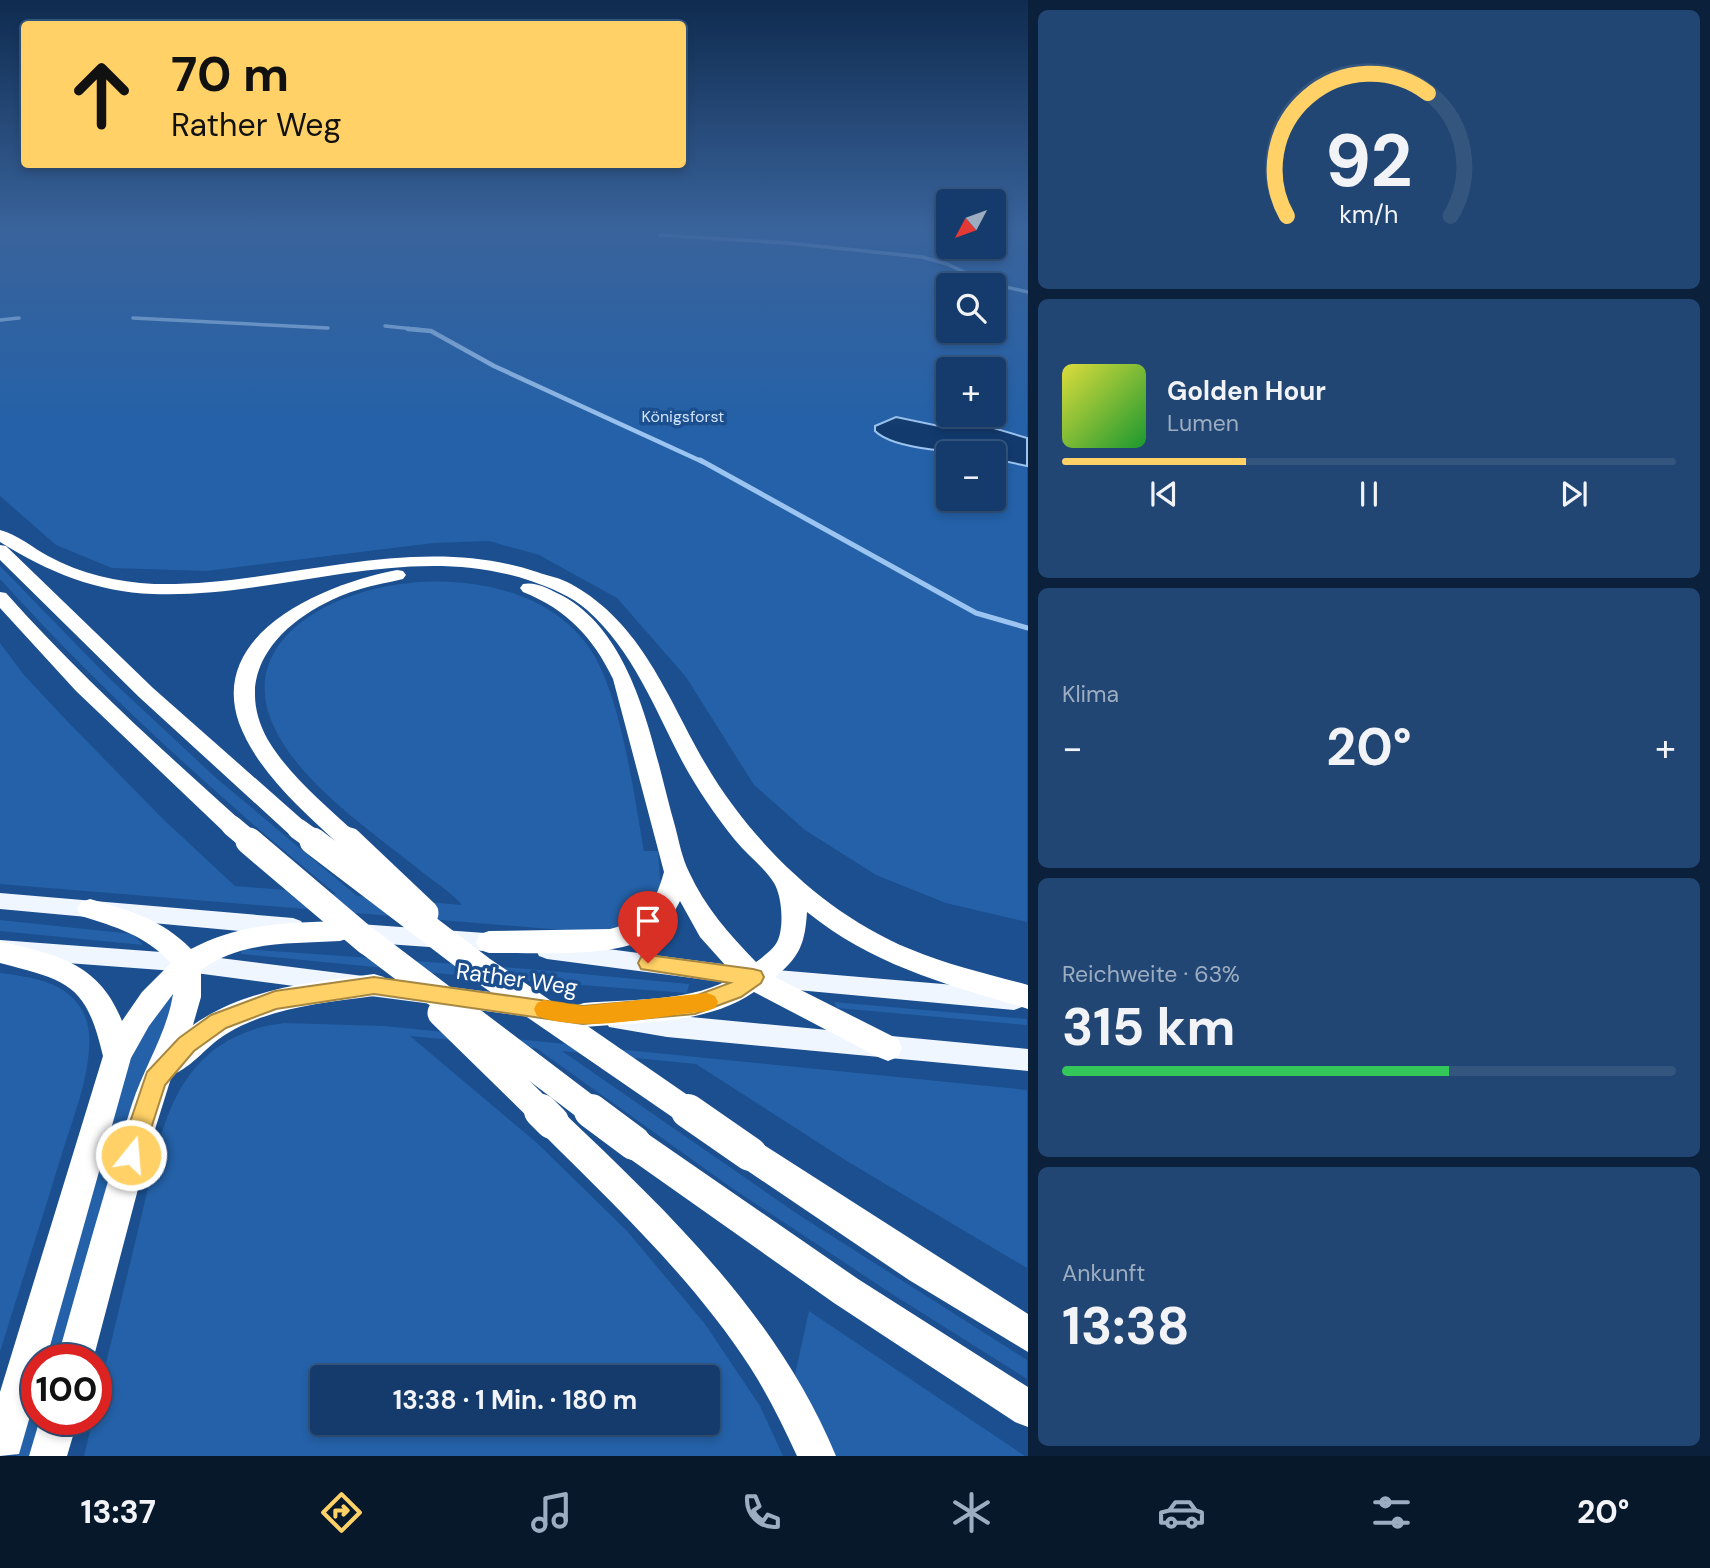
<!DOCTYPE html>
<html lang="de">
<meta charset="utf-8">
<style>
:root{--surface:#143b6b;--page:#214673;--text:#f1f3f6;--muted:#9dadc1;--line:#33557e;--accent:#ffd166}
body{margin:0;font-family:"DM Sans",sans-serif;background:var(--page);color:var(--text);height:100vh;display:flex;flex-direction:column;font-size:26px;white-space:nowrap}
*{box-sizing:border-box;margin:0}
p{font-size:23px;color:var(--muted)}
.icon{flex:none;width:38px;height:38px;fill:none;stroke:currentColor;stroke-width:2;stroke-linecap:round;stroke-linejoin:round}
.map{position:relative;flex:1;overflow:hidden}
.details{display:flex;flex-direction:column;gap:10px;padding:10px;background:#0b203b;width:682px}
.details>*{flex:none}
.hud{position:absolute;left:21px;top:21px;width:665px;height:147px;border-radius:7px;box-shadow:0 4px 10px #0003,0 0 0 2px var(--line);background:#ffd166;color:#111;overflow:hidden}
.needle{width:46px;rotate:229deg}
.fabs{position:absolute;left:936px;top:189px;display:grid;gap:14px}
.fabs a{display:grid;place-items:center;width:70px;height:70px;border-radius:7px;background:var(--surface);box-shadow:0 4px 10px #0003,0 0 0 2px var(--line);font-size:35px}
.speed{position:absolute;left:21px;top:1344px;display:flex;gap:14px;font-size:35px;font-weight:700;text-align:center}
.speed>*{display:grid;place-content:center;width:91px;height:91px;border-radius:50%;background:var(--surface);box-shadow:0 4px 10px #0003,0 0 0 2px var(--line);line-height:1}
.speed .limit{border:10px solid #d22;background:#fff;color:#111}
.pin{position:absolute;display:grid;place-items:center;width:60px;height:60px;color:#fff;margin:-72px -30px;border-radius:50% 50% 50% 0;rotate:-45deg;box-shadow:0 0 7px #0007}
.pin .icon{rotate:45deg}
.me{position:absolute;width:77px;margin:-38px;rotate:17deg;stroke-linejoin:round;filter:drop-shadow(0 0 5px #0008)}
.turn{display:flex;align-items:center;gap:24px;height:147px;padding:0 35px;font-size:32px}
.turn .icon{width:91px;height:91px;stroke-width:2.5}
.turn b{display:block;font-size:49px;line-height:60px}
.big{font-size:52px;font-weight:700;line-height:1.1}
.details .widget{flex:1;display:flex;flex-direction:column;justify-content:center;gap:10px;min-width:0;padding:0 24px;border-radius:10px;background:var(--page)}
.details .dial{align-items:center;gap:0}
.dial svg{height:182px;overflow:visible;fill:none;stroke:var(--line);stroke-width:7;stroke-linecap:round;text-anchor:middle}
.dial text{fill:var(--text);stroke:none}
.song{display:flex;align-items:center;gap:21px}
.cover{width:84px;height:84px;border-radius:10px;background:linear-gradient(135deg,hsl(60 70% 55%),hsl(130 70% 35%))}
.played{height:7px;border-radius:4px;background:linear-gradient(90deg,var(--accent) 30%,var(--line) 30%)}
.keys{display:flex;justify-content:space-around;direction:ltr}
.heat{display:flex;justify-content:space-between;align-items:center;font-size:38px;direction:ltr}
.charge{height:10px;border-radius:5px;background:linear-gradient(90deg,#34c759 63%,var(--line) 0)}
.trip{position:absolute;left:310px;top:1365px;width:410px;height:70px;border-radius:7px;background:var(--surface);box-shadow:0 4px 10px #0003,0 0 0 2px var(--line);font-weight:700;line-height:70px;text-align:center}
.menu{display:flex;height:112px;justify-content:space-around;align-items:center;background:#08182b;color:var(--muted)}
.menu .icon{width:49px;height:49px}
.menu .on{color:var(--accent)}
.menu b{font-size:32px;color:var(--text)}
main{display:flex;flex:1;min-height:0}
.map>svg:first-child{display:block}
.green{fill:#2461a8;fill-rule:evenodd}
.water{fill:#123a6d;stroke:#9cc4f0;stroke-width:2}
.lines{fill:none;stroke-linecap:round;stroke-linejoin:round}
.stream-far2{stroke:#9cc4f0;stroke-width:3.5}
.stream-far1{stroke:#9cc4f0;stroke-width:4.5}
.stream{stroke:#9cc4f0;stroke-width:5}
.major{fill:#f0f6ff;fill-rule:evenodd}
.highway{fill:#fff;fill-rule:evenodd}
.highway-bridge-far2{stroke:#fff;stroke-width:21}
.highway-bridge-far1{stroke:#fff;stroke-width:27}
.highway-bridge{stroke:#fff;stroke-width:34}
.route{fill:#ffd166;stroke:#a68842;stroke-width:2}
.slow{fill:#f59e0b}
.labels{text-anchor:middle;stroke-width:7;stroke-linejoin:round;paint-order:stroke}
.far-park-label{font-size:16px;fill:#cfe3fa;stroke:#1b4f8f}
.near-street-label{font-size:23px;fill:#fff;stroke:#1b4f8f}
</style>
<main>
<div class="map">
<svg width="1028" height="1456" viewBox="0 0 1028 1456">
<rect width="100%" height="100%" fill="#1b4f8f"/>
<g class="green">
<path d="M0 226H948V247H994V226H1027V438L971 421 939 426 909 419 935 448 963 453H948V499H994V459L1027 466V922L946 903 876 875 805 830 754 785 686 677 617 598 539 555 489 541 434 543 206 571 112 568 56 545 0 496ZM948 285H994V331H948ZM948 369H994V415H948Z"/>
<path d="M0 566 110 679 215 777 357 896 462 905C452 893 435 882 422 872 372 831 296 782 271 720 217 585 518 521 595 657 622 705 634 795 644 851H658L661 891 645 915 615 930 575 931 0 884V643L24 675 68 722 164 820 235 886 336 894C218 797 103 693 0 579Z"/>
<path d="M0 920 133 934 143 945 0 931Z"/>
<path d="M242 949 529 969 689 984 687 993 487 978 241 954Z"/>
<path d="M0 973C31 977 67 981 83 1012 89 1023 90 1037 89 1049 87 1085 71 1123 61 1157 41 1222 20 1287 0 1352Z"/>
<path d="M170 995 173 996 174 1003 64 1360H42L124 1075 141 1036Z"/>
<path d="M834 1002 1027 1019V1025L837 1008Z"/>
<path d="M284 1023 384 1026 1027 1090V1268L850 1163 696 1064 562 1051 799 1215 1027 1360V1379L892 1294 729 1186 536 1048 410 1036 537 1143 627 1231 705 1324 760 1406 783 1456H84L93 1419H96V1405L158 1147C175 1079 210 1032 284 1023ZM322 1377H707V1423H322Z"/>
<path d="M809 1311 1025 1456H835L794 1379Z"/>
<path d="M37 1380V1419H48L38 1456H16Z"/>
</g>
<path class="water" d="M896 417 939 426 970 421 1027 438V466L994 459V453C966 453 895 451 875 431V426Z"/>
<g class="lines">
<g class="stream-far2">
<path d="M660 235 788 243 922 257 947 264 988 283 1028 292"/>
<path d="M133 318 328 328"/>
<path d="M0 320 19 318"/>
<path d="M385 326 424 330"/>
</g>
<path class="stream-far1" d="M408 329 431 331 494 366 703 462"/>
<path class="stream" d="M700 460 976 613 1028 628"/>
<g class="major">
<path d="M0 893 293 918 301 921 304 927 301 933 293 936 0 909Z"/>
<path d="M359 924 499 934 507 937 510 943 507 949 499 952 359 942 351 939 348 933 351 927Z"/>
<path d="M0 940 188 954 530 997 538 1000 542 1007 538 1014 530 1017 188 972 0 958Z"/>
<path d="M547 941 753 968 1014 990 1022 993 1025 1000 1022 1007 1014 1010 753 986 547 959 539 956 536 950 539 944Z"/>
<path d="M617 1010 1028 1049V1071L667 1037 609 1027 605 1020 609 1013Z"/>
</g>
<g class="highway">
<path d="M0 530C17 534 33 548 48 556 81 574 117 582 154 584 282 587 411 530 537 572 548 576 561 578 571 584 642 623 667 697 705 763 751 842 825 914 910 949 948 965 988 974 1028 985V1009C946 984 874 966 807 912 805 943 800 957 775 977L898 1039 902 1048 898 1057 888 1061 878 1057 754 992C706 1025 640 1022 584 1027L574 1024 570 1015 574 1006 584 1003C631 999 695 1002 735 976L700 937 680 901C674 912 669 924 658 932 621 960 536 952 489 953L480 950 476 942 480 934 489 931 610 929C646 920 654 906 664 872L613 679C593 637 566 609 523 592L520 588 523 584C536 581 551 590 563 596 638 638 653 750 675 826 679 841 682 858 689 872 705 907 729 934 756 962 764 956 774 949 778 940 784 926 782 896 774 883 764 867 747 855 735 840 715 815 697 789 682 761 654 707 633 651 587 610 571 596 551 588 531 581 407 539 279 599 153 594 96 592 48 572 0 542Z"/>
<path d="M0 545 6 546 153 688 306 823 310 829 306 835 298 838 290 835 139 697 0 560Z"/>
<path d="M397 570 403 571 406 575 403 579C386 583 368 586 351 592 287 615 228 669 268 740 289 775 323 803 352 830L356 836 352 842 344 845 336 842C300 808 257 771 239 723 207 631 328 583 397 570Z"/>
<path d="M0 592 6 593C79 675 159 747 240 820L244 826 240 832 232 834 224 832 76 691 0 608Z"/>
<path d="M90 899C128 910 162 919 191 949 239 923 287 923 340 921L349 924 353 931 349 938 340 941C291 944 243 940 201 970V997L193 1025C246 988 312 982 374 974L384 977 388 985 384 993 374 996C324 1003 272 1007 228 1033 208 1044 193 1067 172 1075L147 1155 93 1360H57C81 1274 105 1188 132 1104 144 1067 167 1033 173 994L149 1026 131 1058 46 1360H37V1392L19 1454 0 1456V1392L103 1056C86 984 69 981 0 963V941C56 955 99 962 122 1021L142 992 171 963C145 935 116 927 81 916L77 909 81 902Z"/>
<path d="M552 1108 563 1112C670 1214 778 1316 836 1456H797C783 1426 768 1395 750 1367 693 1279 615 1206 541 1132L537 1122 541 1112Z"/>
<path d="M634 1128 645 1132 858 1279 1028 1387V1427L1015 1422 834 1303 623 1154 619 1143 623 1132Z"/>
<path d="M750 1139 761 1143 1028 1314V1352L909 1280 739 1165 734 1154 739 1143Z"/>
<path d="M40 1419H78L67 1456H29Z"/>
</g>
<g class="highway-bridge-far2">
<path d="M232 826 251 842"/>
<path d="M298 829 316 842"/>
<path d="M344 836 351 842"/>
</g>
<g class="highway-bridge-far1">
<path d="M249 841 368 942"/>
<path d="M313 841 481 969 690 1113"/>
<path d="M349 841 425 913"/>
<path d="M370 943 594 1113"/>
<path d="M441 1013 543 1113"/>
</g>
<g class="highway-bridge">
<path d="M541 1111 552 1122"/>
<path d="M591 1111 634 1143"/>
<path d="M688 1111 750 1154"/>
</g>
</g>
<linearGradient id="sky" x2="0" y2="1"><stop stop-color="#0f2b4f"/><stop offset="0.53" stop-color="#39639b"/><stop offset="1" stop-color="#39639b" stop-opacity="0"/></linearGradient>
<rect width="1028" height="430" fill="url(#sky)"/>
<path class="route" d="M648 955 753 969 761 971 764 977 761 983 741 997 695 1014 583 1024 374 994 276 1009 226 1028 194 1051 165 1085 140 1163 131 1166 123 1163 119 1155 147 1072 179 1038 211 1015 275 991 374 977 583 1006 695 996 730 983 641 969 638 963 641 957Z"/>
<path class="slow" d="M707 993 715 996 718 1002 715 1008 707 1011C656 1016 586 1034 537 1016L534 1009 537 1003 544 1000 583 1006Z"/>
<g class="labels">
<g class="far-park-label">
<text x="683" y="422">Königsforst</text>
</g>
<g class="near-street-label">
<text transform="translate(517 979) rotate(8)" y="8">Rather Weg</text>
</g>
</g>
</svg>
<div class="fabs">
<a><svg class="needle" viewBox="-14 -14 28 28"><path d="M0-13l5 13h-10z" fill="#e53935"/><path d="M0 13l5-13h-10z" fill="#9dadc1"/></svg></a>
<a><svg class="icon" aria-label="search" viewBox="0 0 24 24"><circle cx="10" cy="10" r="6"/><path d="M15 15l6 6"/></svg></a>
<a>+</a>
<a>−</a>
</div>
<div class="speed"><div class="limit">100</div></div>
<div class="pin" style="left:648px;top:963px;background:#d93025"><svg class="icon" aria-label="arrive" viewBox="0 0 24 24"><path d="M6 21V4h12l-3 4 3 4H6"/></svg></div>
<svg class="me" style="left:131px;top:1155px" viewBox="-20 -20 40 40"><circle r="17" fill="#ffd166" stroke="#fff" stroke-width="3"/><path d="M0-11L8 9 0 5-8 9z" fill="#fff"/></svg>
<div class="trip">13:38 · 1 Min. · 180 m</div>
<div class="hud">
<div class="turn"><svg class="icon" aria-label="ahead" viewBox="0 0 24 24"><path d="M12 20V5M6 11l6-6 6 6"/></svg><div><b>70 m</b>Rather Weg</div></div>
</div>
</div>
<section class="details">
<div class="widget dial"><svg viewBox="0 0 100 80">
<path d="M14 69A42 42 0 1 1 86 69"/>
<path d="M14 69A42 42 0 0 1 76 15" stroke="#ffd166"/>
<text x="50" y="56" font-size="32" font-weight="700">92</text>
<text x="50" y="72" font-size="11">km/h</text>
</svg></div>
<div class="widget">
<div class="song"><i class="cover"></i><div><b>Golden Hour</b><p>Lumen</p></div></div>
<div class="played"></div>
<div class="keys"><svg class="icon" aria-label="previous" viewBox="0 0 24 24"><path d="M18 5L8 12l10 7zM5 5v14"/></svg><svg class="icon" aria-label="pause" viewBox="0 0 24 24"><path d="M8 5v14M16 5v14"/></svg><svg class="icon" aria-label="next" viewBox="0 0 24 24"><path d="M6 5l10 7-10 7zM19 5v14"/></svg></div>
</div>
<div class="widget"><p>Klima</p>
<div class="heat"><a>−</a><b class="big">20°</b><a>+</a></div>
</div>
<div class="widget"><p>Reichweite · 63%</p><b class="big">315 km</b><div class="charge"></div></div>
<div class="widget"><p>Ankunft</p><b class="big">13:38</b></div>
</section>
</main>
<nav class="menu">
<b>13:37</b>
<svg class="icon on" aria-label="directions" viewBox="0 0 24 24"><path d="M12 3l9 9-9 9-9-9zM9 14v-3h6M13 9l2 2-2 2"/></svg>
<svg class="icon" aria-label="music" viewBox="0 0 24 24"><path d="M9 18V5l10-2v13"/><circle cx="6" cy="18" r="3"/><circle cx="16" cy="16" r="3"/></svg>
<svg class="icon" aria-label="phone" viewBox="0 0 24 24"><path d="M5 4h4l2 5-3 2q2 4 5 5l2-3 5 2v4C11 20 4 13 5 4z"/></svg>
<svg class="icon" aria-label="climate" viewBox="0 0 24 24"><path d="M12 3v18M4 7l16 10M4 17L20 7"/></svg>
<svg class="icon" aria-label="car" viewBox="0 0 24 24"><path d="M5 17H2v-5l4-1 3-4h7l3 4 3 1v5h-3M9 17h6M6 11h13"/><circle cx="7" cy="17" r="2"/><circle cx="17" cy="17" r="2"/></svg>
<svg class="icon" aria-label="filters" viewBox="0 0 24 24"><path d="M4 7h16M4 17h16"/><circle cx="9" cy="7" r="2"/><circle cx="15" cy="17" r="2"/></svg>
<b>20°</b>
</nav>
